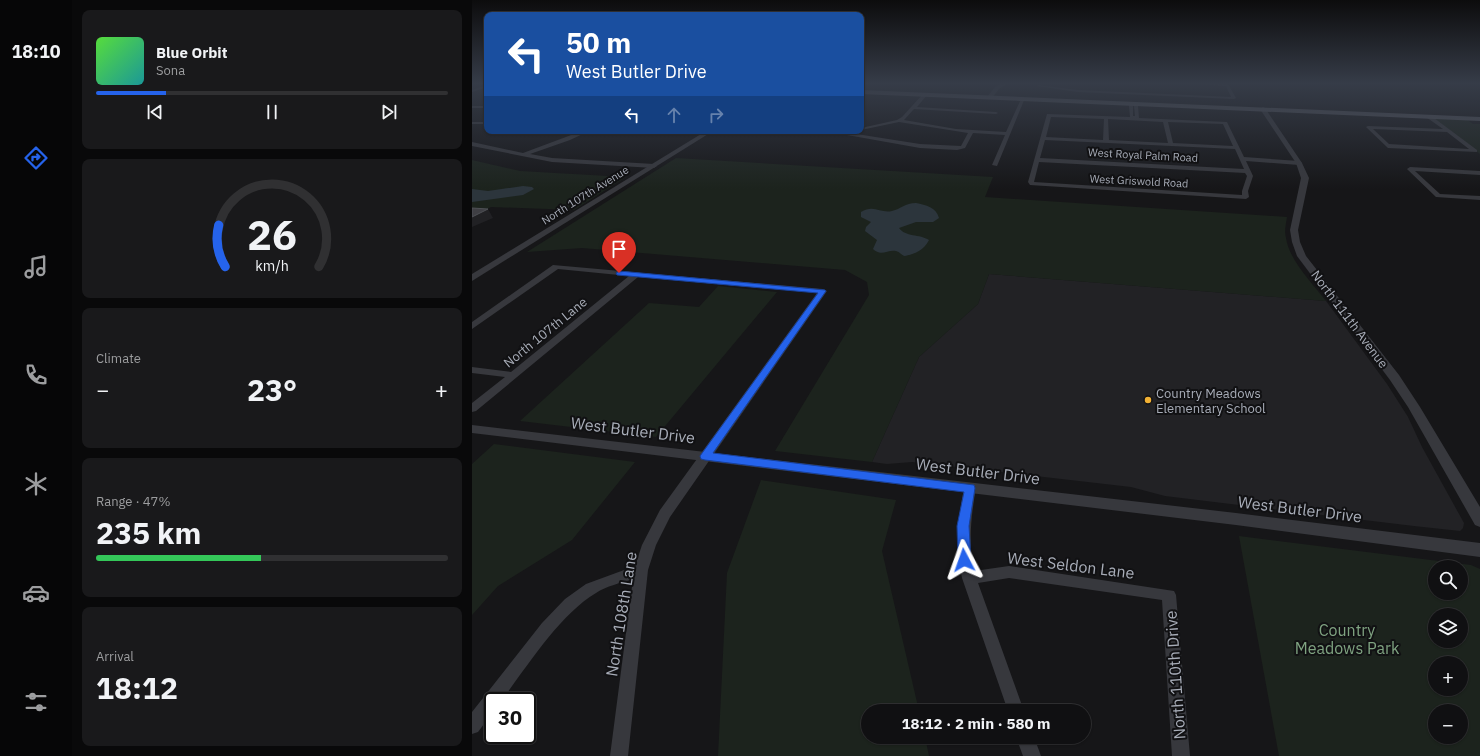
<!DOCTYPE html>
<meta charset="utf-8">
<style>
:root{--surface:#101012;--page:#19191b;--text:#f1f3f6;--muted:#9c9d9f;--line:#303032;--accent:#2563eb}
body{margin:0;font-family:"IBM Plex Sans",sans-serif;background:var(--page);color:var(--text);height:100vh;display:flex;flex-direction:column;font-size:15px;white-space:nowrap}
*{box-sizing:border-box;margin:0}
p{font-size:13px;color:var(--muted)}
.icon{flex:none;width:22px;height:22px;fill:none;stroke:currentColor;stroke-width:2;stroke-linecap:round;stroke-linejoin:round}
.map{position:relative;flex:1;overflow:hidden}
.sheet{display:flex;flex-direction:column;gap:10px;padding:10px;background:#09090a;width:400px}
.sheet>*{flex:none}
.hud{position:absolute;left:12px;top:12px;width:380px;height:122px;border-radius:8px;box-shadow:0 1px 3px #0004,0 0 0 1px var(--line);background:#1a4fa0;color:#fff;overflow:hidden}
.tools{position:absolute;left:956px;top:560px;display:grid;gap:8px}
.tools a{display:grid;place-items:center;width:40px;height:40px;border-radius:50%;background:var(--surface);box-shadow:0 1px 3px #0004,0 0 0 1px var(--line);font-size:20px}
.speed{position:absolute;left:12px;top:692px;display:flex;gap:8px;font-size:20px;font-weight:700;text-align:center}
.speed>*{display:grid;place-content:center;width:52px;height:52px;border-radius:50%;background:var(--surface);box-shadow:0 1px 3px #0004,0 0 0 1px var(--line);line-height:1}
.speed .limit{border:2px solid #111;border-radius:6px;background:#fff;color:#111}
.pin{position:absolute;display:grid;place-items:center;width:34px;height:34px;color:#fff;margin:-41px -17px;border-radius:50% 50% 50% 0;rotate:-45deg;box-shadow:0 0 4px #0007}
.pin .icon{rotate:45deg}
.me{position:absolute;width:44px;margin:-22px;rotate:356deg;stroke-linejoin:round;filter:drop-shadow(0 0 3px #0008)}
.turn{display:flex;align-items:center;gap:14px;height:84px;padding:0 16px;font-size:18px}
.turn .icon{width:52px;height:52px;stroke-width:2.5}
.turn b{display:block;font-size:28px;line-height:34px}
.lanes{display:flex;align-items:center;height:38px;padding:0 16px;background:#0003;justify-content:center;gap:20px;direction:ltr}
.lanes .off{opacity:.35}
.big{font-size:30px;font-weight:700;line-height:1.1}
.sheet .tile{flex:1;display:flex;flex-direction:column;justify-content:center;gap:6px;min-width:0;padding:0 14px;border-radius:8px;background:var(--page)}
.sheet .dial{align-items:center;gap:0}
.dial svg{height:104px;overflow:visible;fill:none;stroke:var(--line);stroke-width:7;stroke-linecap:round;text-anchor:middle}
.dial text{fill:var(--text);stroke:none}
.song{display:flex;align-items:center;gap:12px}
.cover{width:48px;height:48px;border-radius:6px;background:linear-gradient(135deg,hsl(110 70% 55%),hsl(180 70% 35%))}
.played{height:4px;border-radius:2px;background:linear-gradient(90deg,var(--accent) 20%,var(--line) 20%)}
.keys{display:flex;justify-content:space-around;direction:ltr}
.heat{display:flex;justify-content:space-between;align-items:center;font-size:22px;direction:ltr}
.charge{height:6px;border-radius:3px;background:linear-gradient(90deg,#34c759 47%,var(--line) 0)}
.trip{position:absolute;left:389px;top:704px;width:230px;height:40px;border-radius:20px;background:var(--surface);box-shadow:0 1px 3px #0004,0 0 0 1px var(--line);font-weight:700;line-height:40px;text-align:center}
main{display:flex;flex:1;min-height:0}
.tabs{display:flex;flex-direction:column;width:72px;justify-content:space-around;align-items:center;background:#060607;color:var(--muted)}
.tabs .icon{width:28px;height:28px}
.tabs .current{color:var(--accent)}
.tabs b{font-size:18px;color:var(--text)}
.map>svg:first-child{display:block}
.built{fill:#222225}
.green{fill:#1c231d;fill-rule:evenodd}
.water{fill:#2c353c}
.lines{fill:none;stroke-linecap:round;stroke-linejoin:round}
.minor{fill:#37383d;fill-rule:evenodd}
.tertiary{fill:#37383d;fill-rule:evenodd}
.primary{fill:#53555c;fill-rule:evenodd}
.shaded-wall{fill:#212124}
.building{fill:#3f3f44;stroke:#4f5156}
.route{fill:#2563eb;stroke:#184099}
.poi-dot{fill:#f2b134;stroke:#111113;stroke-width:1.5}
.labels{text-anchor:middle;stroke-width:4;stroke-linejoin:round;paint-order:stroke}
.far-street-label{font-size:11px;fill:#a8adb8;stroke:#111113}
.street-label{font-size:13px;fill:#a8adb8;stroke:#111113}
.poi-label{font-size:13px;fill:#a8adb8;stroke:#111113;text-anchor:start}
.near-street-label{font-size:16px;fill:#a8adb8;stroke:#111113}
.near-park-label{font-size:16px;fill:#7fa381;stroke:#111113}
</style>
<main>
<nav class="tabs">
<b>18:10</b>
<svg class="icon current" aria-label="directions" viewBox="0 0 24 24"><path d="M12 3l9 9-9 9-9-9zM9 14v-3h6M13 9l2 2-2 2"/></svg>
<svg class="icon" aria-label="music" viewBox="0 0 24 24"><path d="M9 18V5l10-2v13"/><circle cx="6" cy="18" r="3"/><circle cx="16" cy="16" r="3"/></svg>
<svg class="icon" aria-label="phone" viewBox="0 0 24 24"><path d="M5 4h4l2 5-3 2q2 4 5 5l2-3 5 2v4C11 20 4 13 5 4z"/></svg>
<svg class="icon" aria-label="climate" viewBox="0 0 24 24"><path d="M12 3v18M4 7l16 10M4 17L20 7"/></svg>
<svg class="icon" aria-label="car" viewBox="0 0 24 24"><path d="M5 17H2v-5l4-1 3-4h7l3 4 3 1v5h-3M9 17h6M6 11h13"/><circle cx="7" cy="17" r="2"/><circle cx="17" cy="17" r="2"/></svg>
<svg class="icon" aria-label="filters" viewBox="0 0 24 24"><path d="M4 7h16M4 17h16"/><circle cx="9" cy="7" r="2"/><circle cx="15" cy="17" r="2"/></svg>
</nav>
<section class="sheet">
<div class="tile">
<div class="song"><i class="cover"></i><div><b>Blue Orbit</b><p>Sona</p></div></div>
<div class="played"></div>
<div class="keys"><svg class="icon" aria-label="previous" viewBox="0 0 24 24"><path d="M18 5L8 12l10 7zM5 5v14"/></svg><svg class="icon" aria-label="pause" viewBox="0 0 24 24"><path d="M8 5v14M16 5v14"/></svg><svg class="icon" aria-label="next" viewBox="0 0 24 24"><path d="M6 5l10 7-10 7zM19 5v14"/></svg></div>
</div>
<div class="tile dial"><svg viewBox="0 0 100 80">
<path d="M14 69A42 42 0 1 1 86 69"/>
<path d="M14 69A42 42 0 0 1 9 37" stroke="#2563eb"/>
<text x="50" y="56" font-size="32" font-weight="700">26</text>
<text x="50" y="72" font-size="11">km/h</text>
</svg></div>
<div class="tile"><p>Climate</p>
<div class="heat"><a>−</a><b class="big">23°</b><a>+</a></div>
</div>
<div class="tile"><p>Range · 47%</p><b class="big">235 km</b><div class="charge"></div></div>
<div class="tile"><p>Arrival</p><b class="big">18:12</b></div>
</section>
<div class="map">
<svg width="1008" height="756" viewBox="0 0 1008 756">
<rect width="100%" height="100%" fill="#161618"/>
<path class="built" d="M517 274 854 301 915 384 936 417 950 447 992 523 991 528 988 531 942 526 693 496 659 487 440 462 415 464 400 462 447 357 506 304Z"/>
<g class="green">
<path d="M960 117 994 119 1001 124H1008V154Z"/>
<path d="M204 158 521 177 513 197 815 217C814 224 812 231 814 238 817 260 841 284 854 301L517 274 506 304 447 357 400 462 303 451 397 295 395 282 373 270 110 248 55 252Z"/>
<path d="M0 160 48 171 154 177 102 210 19 207 0 217Z"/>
<path d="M246 286 305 292 184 437 48 421 177 303 227 307Z"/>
<path d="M22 444 163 462 100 540 26 586 0 615V464Z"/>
<path d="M289 480 424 500 410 551 447 711H396V737H453L457 756H246L255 573Z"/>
<path d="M767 536 999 565 1008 569V756H807ZM963 567H989V593H963ZM963 615H989V641H963ZM963 663H989V689H963ZM963 711H989V737H963Z"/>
</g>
<g class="water">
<path d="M51 186 60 187 62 189 51 195 0 202V189L16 191Z"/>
<path d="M444 203C454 205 464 207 467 218L461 222H444L427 228C433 237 448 234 457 240 452 250 443 254 433 256 429 255 428 252 424 251 416 249 409 257 401 249L405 240 393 231 394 227 399 222 389 217V212C402 204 409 214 420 211 429 209 433 203 444 203Z"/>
</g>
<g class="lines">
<g class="minor">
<path d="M707 83 756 84 764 98 762 99 606 92 564 86 566 85 606 90 759 97 754 86Z"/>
<path d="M15 85V87L0 92V90Z"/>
<path d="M451 94 455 95 445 107 524 112 526 113 524 114 442 109 432 120 484 129 534 132 549 99 553 98 525 166 520 165 533 135 501 133 493 148 485 150 448 148 375 135 378 133 448 144 489 146 496 133 427 122 389 130V128L425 120 430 117Z"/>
<path d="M658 102H662L666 106 667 118 755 122 772 157 827 161 830 163 827 165 774 161 781 176 776 191 777 197 774 199 558 185 556 182 575 114 658 117 657 106ZM661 106H662L663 116H661ZM579 117 632 119 631 140 574 137ZM636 119 691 122 696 143 637 140ZM696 122 751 124 761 146 701 143ZM573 140 763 149 772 169 568 158ZM567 162 773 173 775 176 770 191V195L562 182Z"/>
<rect x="0" y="106" width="15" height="2"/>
<path d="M954 115H958L1005 150V152L916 148 894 127 896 126 971 129 954 117ZM901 129 975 132 997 149 917 144Z"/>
<rect x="0" y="122" width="15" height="2"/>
<path d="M110 131H117L98 140 58 154 80 158 182 164 185 166 182 168 80 162 0 146V142L51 153Z"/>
<path d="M938 167 1008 171V175L943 171 968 194 1008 196V200L964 197 936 170 935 169Z"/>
<path d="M81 265 351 289 355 291 198 517 184 545 176 570 156 756H138L161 579C149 583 134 586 124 593 87 615 55 667 29 701H21V712L6 732 0 734V712L70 623 93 599 114 584 163 566 170 545 188 510 345 293 166 277 4 411 0 412V403L33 377 0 373V367L39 372 157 276 86 269 0 329V322Z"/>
<path d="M498 483 502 485 504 488C499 516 496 543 502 571L537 566 702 591 704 595 718 756H700L690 600 537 578 506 583 552 711H536L490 578C483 547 486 519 492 488L494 485Z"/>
<path d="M544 737H562L569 756H551Z"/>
</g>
<g class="tertiary">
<path d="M530 83H536L527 89 520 98H516L515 97 523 87Z"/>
<path d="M791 107 793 108 830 163 837 178 826 230 828 242 834 256 927 375 948 407 1008 507V527L1003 525 936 407 918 380 825 256 820 242 818 230 829 178 824 163 788 109Z"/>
<path d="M234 131H241L0 281V274Z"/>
<path d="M0 425 764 513 1008 543V557L764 525 0 433Z"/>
</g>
<path class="primary" d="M389 90 1008 117V121L389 94Z"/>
</g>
<path class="shaded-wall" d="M16 209 21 218 0 227V217Z"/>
<path class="building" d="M0 208 16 209 0 217Z"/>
<linearGradient id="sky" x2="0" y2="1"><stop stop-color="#0c0c0d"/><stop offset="0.44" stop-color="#363c48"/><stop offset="1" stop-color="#363c48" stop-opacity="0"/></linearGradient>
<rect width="1008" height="189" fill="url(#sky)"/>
<path class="route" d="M147 271 353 290 354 291 241 453 502 485 503 488 497 526 499 560 497 564 492 565 488 564 486 560 485 526 492 492 233 460 229 459 228 456 346 293 145 275 144 273Z"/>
<circle class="poi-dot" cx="676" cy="400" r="4"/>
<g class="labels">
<g class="far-street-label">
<text transform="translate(671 155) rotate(3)" y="4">West Royal Palm Road</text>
<text transform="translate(667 181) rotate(3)" y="4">West Griswold Road</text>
<text transform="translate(113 195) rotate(-32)" y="4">North 107th Avenue</text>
</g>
<g class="street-label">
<text transform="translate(878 319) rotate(53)" y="5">North 111th Avenue</text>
<text transform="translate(73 332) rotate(-39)" y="5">North 107th Lane</text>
</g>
<g class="poi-label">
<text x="684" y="398">Country Meadows<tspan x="684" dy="15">Elementary School</tspan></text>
</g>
<g class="near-street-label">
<text transform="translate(161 430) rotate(7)" y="6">West Butler Drive</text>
<text transform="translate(506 471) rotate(7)" y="6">West Butler Drive</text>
<text transform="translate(828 509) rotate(7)" y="6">West Butler Drive</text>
<text transform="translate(599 565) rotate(7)" y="6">West Seldon Lane</text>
<text transform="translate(149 614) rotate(-81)" y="6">North 108th Lane</text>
<text transform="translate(703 675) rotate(-94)" y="6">North 110th Drive</text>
</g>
<g class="near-park-label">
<text x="875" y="636">Country<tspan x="875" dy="18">Meadows Park</tspan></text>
</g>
</g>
</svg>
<div class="tools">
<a><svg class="icon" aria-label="search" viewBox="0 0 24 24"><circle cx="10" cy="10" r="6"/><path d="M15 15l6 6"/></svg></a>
<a><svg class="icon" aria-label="layers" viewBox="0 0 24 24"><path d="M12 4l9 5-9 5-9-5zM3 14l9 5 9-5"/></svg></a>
<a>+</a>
<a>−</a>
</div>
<div class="speed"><div class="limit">30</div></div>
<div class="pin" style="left:147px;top:273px;background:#d93025"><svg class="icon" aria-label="arrive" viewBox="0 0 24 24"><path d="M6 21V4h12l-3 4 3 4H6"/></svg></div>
<svg class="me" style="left:492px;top:560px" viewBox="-20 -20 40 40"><path d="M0-17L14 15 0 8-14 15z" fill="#2563eb" stroke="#fff" stroke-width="4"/></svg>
<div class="trip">18:12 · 2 min · 580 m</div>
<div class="hud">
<div class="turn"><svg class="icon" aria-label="left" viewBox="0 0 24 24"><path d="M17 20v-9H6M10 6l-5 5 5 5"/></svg><div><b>50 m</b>West Butler Drive</div></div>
<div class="lanes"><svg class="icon" aria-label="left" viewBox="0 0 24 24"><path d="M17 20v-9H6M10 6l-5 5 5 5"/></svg><svg class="icon off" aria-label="ahead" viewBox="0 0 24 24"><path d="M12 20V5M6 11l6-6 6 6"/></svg><svg class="icon off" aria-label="right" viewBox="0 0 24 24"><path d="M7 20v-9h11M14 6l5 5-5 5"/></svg></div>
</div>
</div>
</main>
